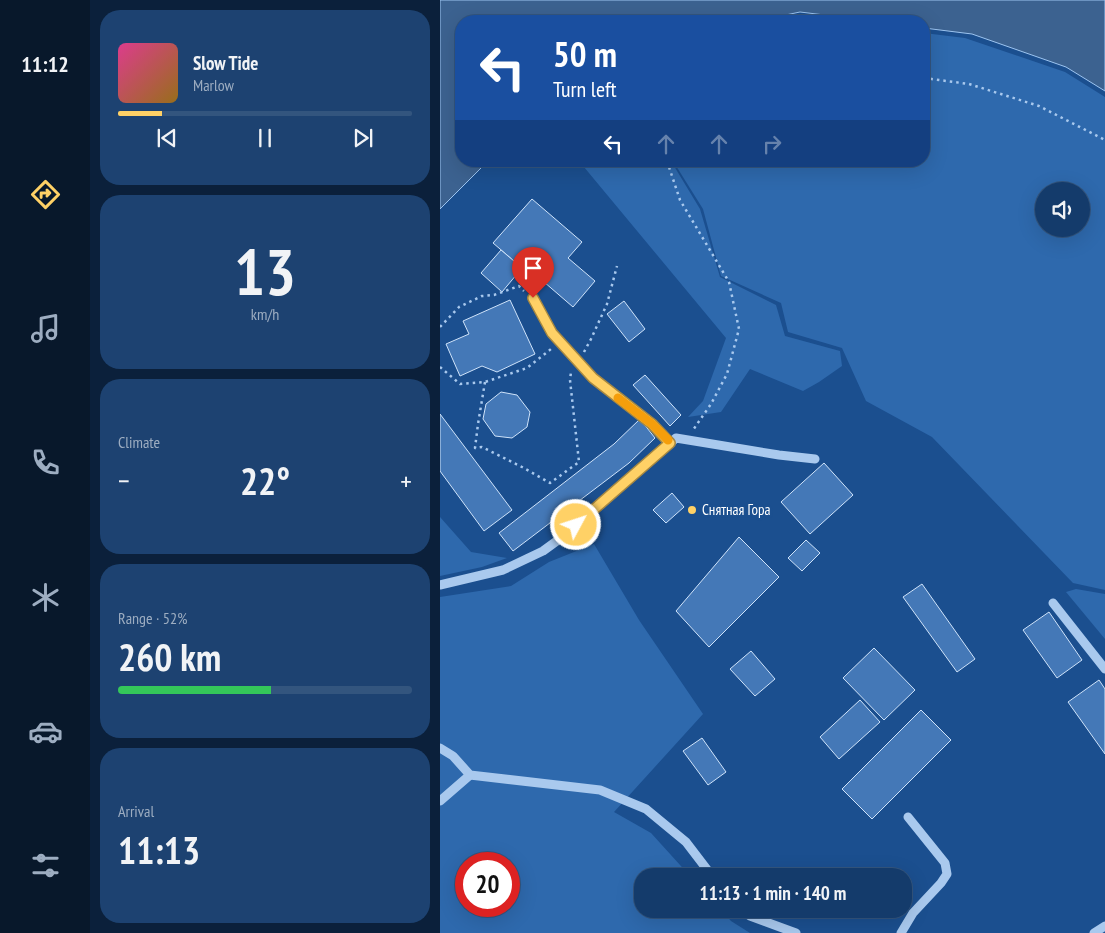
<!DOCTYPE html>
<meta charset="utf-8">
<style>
:root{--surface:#143b6b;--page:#1d4271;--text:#f1f3f6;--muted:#9dadc1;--line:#33557e;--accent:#ffd166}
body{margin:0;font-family:"PT Sans Narrow",sans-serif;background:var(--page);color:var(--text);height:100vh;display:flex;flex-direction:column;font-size:19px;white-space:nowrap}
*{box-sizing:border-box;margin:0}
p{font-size:16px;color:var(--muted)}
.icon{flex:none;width:28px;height:28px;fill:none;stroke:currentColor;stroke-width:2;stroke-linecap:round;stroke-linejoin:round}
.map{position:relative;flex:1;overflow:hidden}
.panel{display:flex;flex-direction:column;gap:10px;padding:10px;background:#0b203b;width:350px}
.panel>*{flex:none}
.top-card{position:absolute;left:15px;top:15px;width:475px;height:152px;border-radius:20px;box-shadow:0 5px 20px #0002,0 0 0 1px var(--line);background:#1a4fa0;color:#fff;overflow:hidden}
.buttons{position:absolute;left:595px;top:182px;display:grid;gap:10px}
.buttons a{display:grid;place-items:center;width:55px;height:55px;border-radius:50%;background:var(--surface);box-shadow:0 5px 20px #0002,0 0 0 1px var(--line);font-size:25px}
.speed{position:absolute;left:15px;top:852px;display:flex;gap:10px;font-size:25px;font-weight:700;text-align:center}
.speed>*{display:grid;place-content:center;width:65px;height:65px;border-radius:50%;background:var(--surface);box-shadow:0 5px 20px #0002,0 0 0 1px var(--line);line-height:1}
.speed .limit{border:8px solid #d22;background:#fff;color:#111}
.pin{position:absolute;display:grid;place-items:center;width:42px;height:42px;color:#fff;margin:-51px -21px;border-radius:50% 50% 50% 0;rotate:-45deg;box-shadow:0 0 5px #0007}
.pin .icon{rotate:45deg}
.me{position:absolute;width:55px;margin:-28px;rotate:50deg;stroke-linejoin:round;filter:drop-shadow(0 0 4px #0008)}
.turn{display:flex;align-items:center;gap:18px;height:105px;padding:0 15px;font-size:22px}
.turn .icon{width:65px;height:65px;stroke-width:2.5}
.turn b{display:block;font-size:35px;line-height:42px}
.lanes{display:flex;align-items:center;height:48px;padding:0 15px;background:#0003;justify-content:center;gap:25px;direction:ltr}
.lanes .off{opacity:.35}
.big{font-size:38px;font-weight:800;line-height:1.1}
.panel .card{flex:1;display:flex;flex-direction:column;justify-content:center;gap:8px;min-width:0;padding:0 18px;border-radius:20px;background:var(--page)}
.panel .dial{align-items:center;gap:0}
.dial b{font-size:65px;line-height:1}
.song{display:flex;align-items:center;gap:15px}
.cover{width:60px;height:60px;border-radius:8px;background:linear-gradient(135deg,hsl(330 70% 55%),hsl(40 70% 35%))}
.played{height:5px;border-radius:2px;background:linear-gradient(90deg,var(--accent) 15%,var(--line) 15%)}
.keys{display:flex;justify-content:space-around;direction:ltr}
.heat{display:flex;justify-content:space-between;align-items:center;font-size:28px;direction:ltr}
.charge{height:8px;border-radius:4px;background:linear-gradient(90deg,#34c759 52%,var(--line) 0)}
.trip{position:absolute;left:194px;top:868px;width:278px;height:50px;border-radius:20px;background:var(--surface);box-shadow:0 5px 20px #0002,0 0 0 1px var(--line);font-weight:800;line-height:50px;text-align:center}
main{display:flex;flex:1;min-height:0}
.tab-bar{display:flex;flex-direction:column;width:90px;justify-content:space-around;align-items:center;background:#08182b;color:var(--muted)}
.tab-bar .icon{width:35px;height:35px}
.tab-bar .active{color:var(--accent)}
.tab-bar b{font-size:22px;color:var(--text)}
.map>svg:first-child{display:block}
.green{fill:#2e69ad;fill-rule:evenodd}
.water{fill:#3c6290;stroke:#9cc4f0}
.building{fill:#4478b7;stroke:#cfe3fa}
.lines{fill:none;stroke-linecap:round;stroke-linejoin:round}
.path{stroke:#a9c9ee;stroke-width:2.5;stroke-dasharray:2.5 4;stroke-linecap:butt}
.minor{stroke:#a9c9ee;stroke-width:9}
.route-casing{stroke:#a68842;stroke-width:12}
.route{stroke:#ffd166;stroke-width:9}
.slow{stroke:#f59e0b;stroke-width:9}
.poi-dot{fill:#ffd166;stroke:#1b4f8f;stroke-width:2}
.labels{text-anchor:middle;stroke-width:5;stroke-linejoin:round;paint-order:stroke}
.poi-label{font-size:15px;fill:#fff;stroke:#1b4f8f;text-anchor:start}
</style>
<main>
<nav class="tab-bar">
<b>11:12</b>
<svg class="icon active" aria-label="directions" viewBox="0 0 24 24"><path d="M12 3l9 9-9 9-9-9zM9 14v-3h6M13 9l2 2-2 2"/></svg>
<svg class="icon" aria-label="music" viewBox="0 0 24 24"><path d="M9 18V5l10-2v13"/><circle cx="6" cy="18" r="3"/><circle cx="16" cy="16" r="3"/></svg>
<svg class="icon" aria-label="phone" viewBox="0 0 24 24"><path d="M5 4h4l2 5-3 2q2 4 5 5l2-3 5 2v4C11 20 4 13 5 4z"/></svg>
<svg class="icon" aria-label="climate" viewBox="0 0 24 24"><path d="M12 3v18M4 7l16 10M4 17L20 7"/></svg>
<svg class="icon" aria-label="car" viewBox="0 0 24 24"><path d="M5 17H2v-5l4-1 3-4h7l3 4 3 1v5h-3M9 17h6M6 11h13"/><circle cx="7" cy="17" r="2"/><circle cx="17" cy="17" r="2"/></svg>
<svg class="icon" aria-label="filters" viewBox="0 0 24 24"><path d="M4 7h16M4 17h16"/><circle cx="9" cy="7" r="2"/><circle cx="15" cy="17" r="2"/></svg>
</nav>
<section class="panel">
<div class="card">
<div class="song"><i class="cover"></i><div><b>Slow Tide</b><p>Marlow</p></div></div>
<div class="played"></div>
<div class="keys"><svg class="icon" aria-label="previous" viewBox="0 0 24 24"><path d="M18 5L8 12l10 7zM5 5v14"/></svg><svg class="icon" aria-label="pause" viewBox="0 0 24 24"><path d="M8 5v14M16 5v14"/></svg><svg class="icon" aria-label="next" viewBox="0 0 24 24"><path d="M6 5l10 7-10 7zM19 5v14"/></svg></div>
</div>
<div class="card dial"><b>13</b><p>km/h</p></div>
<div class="card"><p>Climate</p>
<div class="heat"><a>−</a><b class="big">22°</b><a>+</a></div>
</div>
<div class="card"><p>Range · 52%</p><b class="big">260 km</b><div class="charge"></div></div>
<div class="card"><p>Arrival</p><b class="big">11:13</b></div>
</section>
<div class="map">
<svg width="665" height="933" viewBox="0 0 665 933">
<rect width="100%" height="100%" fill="#1b4f8f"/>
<g class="green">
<path d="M363 17 397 21H342Z"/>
<path d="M484 33 525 38 625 72 665 97V590L633 583 492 437 426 401 402 348 348 332 341 303 281 276 263 209 233 161H484ZM604 191H641V229H604Z"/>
<path d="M139 161H231L260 209 280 277 336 305 345 336 400 351 402 366 379 382 363 391 310 369 281 412 248 417 263 401 286 338Z"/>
<path d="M0 517 31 552 67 558 42 567 0 576Z"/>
<path d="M154 544 199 620 263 714 174 812 211 833 250 876H202V909H280L291 921 310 933H0V597L71 586 109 562ZM26 864H69V906H26Z"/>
<path d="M636 589 665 594V639L626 592Z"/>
</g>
<path class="water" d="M0 0H665V91L626 67 532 34 484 28V21H434L360 12 317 21H21V161H48L0 209Z"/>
<g class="building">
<path d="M92 199 142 242 128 258 155 281 133 307 89 269 87 272 53 243Z"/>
<path d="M61 250 82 268 62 292 41 273Z"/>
<path d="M70 300 95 354 57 372 42 366 20 376 6 344 29 334 23 321Z"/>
<path d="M184 301 205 329 189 342 167 314Z"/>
<path d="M205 375 241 415 230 426 193 385Z"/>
<path d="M61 392 77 395 90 412 87 427 72 438 55 436 43 419 46 404Z"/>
<path d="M0 414 72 510 44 531 0 471Z"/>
<path d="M200 419 215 438 189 463 73 551 59 533 174 444Z"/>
<path d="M384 463 413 495 370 534 341 502Z"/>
<path d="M232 493 244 507 226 523 213 510Z"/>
<path d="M299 537 339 577 269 647 236 611Z"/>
<path d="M366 540 380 553 362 571 348 558Z"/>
<path d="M482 584 535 659 517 672 463 597Z"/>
<path d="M609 612 642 660 617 678 583 630Z"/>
<path d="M434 648 475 690 444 720 403 678Z"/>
<path d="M311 651 335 679 315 696 290 669Z"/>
<path d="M659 680 665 689V754L628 702Z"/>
<path d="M420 700 440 722 399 759 380 737Z"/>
<path d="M481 710 511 740 432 819 402 789Z"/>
<path d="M262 738 286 772 268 785 243 751Z"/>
<path d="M326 870 333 876H320Z"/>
</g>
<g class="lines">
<g class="path">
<path d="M484 78 529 84 599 106 665 140"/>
<path d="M227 161 240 200 289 282 299 329 287 374 271 404 253 430"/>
<path d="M0 327 19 307 42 296 54 295 79 286 84 291"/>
<path d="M144 352 151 339 167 304 177 266"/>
<path d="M0 367 20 384 45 382 87 368 111 349"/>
<path d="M45 382 38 424 35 448 42 447 82 467 110 483 139 462 130 380 131 372"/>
</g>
<g class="minor">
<path d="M93 298 113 333 153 378 212 424 230 443"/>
<path d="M0 585 63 570 103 551 125 535 236 438 339 455 375 459"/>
<path d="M613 603 665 669"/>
<path d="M0 748 13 756 30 775 160 790 206 809 246 842 272 876"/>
<path d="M0 801 30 775"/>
<path d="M303 909 310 916 356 933"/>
<path d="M461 933 473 913 501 883 507 874 505 863 468 817"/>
<path d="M654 933 665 926"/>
</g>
</g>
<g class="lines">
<defs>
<path id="route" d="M93 298 112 333 153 378 212 424 230 443 136 525"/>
</defs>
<use href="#route" class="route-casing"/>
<use href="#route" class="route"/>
<path class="slow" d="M178 398 212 424 228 440"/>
</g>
<circle class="poi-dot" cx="252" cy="510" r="5"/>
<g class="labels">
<g class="poi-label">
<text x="262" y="515">Снятная Гора</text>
</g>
</g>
</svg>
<div class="buttons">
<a><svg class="icon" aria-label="sound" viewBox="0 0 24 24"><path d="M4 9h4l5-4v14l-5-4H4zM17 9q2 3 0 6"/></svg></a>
</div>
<div class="speed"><div class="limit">20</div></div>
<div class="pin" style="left:93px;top:298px;background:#d93025"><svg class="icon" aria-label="arrive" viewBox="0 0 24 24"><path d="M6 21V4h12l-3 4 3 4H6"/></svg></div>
<svg class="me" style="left:136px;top:525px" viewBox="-20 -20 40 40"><circle r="17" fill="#ffd166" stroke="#fff" stroke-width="3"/><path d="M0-11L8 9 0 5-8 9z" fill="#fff"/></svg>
<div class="trip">11:13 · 1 min · 140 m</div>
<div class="top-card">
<div class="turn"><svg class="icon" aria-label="left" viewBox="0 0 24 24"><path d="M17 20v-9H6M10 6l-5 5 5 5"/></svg><div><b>50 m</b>Turn left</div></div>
<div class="lanes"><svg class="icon" aria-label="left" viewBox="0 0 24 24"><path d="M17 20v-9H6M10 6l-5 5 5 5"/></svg><svg class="icon off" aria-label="ahead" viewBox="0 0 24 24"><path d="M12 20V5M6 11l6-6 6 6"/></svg><svg class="icon off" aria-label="ahead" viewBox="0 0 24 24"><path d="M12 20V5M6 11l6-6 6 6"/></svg><svg class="icon off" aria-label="right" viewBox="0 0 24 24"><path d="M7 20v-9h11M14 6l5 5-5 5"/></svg></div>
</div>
</div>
</main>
